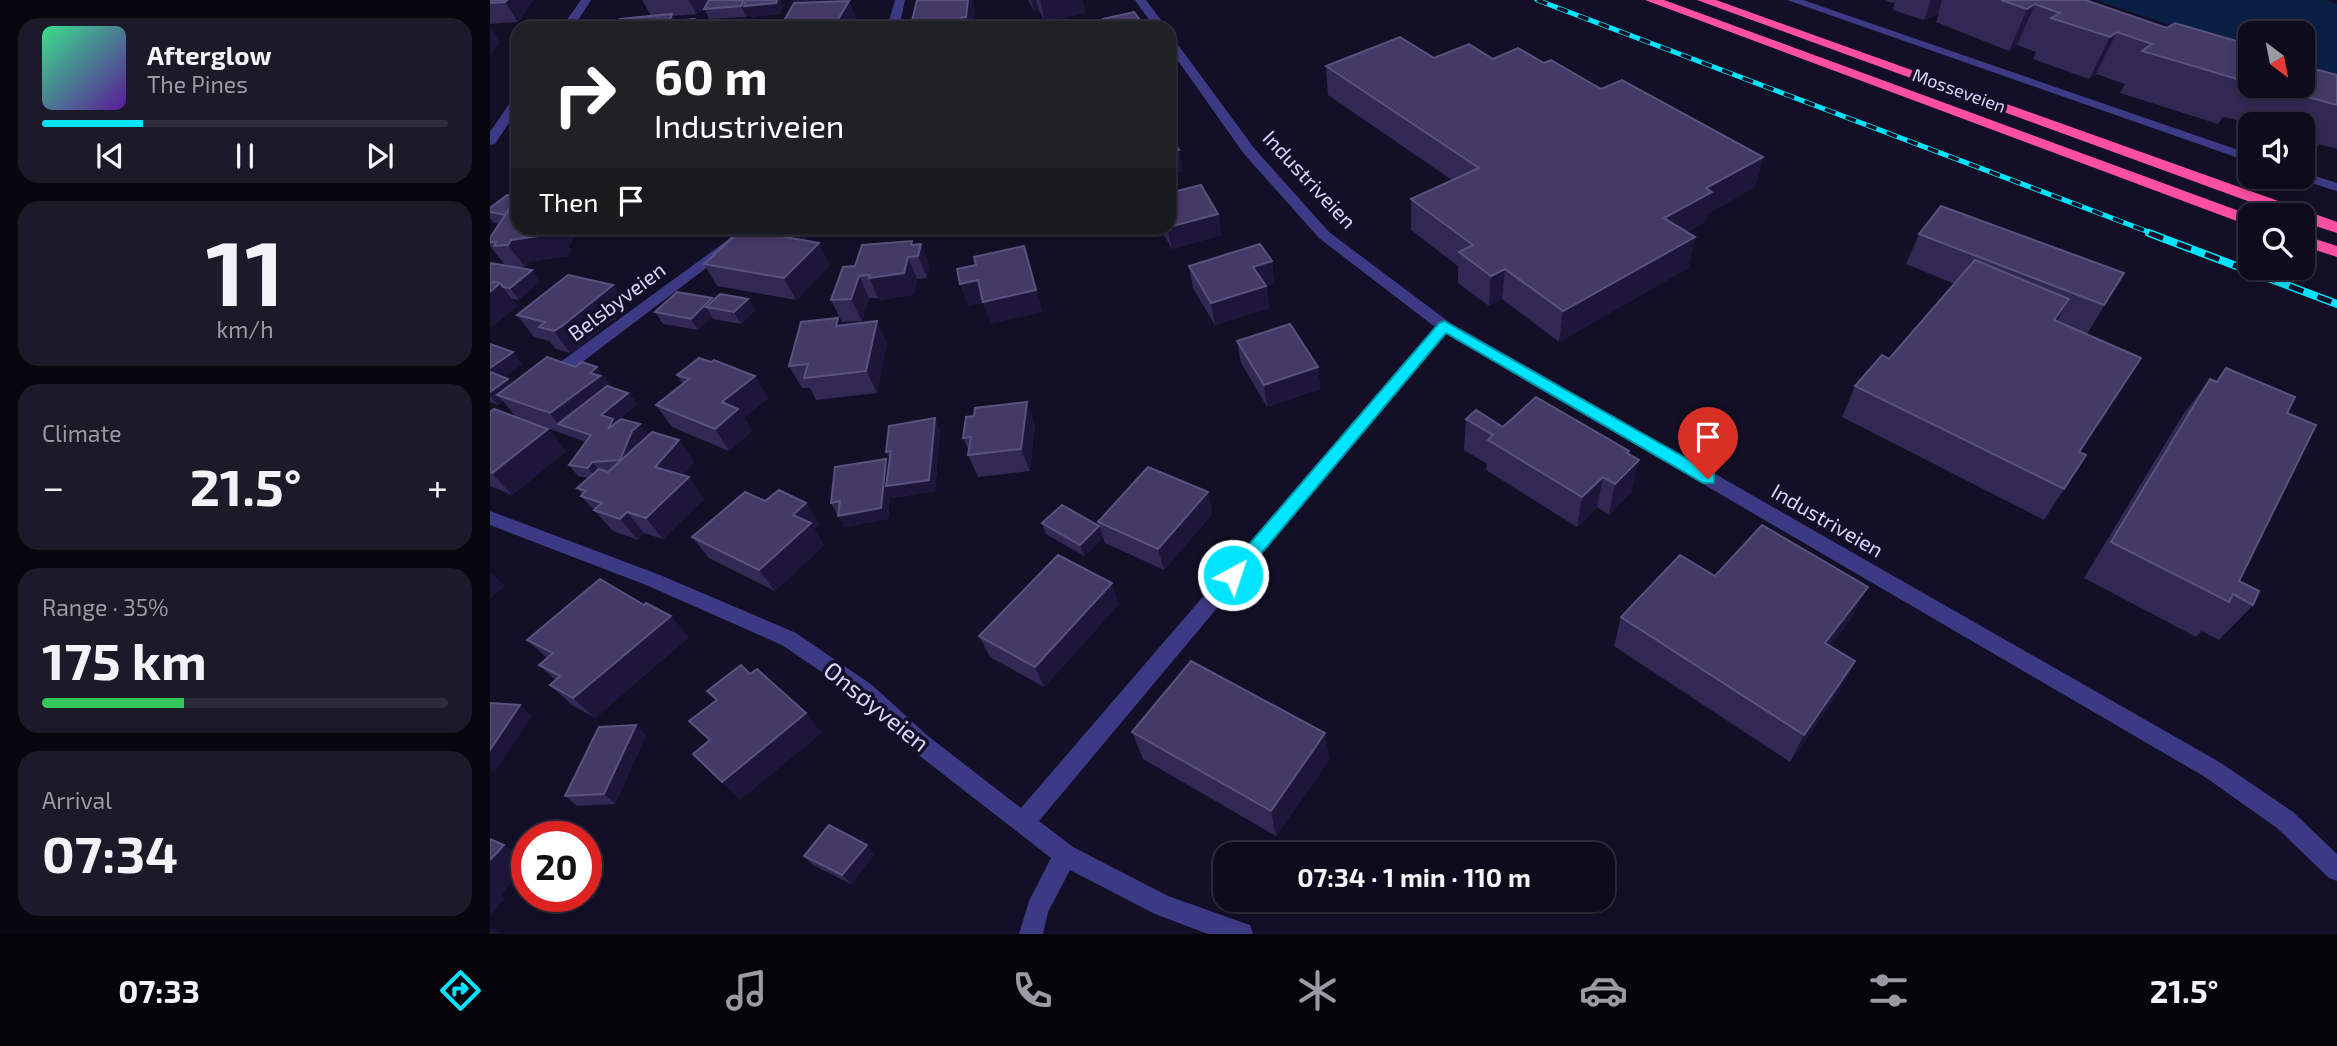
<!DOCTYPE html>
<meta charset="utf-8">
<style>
:root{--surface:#0e0b1c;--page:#1c1929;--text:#f1f3f6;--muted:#9b9ba3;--line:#2e2b3b;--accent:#00e5ff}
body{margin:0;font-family:"Exo 2",sans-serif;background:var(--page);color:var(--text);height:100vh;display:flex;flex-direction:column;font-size:26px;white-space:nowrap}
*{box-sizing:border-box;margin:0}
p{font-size:23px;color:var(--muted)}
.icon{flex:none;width:38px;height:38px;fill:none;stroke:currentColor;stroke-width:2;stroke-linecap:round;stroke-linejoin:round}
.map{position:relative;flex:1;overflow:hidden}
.details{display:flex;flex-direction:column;gap:18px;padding:18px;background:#08060f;width:490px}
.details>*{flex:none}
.top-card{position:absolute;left:21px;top:21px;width:665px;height:214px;border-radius:21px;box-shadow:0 4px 10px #0003,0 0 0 2px var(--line);background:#202124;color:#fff;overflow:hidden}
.needle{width:46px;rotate:148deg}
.fabs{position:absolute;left:1748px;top:21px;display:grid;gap:14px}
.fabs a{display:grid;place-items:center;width:77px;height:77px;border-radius:14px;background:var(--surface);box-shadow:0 4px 10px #0003,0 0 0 2px var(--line);font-size:35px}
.speed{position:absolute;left:21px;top:821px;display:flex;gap:14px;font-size:35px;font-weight:700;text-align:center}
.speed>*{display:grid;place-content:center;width:91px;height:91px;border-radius:50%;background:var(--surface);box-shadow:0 4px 10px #0003,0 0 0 2px var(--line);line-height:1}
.speed .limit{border:10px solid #d22;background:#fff;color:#111}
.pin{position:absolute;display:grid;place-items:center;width:60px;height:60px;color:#fff;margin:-72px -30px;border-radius:50% 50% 50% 0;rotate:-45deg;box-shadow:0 0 7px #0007}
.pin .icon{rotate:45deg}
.me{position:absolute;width:77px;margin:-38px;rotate:40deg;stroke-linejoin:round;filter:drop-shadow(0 0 5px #0008)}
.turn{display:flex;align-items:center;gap:24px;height:147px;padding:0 28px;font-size:32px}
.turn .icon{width:91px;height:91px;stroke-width:2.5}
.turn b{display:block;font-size:49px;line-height:60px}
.then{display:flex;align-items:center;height:66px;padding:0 28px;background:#0003;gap:14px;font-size:26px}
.big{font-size:52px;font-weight:700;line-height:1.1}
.details .card{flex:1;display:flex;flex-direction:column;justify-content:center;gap:10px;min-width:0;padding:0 24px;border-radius:21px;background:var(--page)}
.details .dial{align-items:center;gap:0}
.dial b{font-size:91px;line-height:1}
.song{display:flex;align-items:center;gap:21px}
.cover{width:84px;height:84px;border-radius:10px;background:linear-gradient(135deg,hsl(150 70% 55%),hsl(270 70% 35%))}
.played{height:7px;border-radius:4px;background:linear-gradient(90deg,var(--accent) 25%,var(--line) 25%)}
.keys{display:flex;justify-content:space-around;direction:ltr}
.heat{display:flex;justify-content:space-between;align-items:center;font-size:38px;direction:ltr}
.charge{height:10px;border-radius:5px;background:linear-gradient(90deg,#34c759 35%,var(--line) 0)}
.trip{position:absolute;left:723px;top:842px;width:402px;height:70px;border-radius:21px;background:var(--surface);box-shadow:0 4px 10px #0003,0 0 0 2px var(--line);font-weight:700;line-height:70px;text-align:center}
.dock{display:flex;height:112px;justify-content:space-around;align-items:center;background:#06040b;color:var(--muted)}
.dock .icon{width:49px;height:49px}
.dock .current{color:var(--accent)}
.dock b{font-size:32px;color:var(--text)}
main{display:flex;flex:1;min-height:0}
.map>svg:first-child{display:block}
.water{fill:#0a1f44}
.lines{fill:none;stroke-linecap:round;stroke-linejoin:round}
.minor{fill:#3d3a85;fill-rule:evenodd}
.highway{fill:#ff4fa3;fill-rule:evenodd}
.rail-far1-casing{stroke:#00e5ff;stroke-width:5}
.rail-casing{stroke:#00e5ff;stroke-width:8}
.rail-far1{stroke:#130f26;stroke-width:3.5;stroke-dasharray:11;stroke-linecap:butt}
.rail{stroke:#130f26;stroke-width:5;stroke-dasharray:15;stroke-linecap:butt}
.wall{fill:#312854}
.shaded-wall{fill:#1d163a}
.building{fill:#433a66;stroke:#5a527e;stroke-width:2}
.route{fill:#00e5ff;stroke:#0095a6;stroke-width:2}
.labels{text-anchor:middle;stroke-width:7;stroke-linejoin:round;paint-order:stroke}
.far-street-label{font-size:18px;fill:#d9d4ff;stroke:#130f26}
.street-label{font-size:21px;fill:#d9d4ff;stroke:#130f26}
.near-street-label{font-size:24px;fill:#d9d4ff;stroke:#130f26}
</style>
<main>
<section class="details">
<div class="card">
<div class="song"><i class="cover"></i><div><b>Afterglow</b><p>The Pines</p></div></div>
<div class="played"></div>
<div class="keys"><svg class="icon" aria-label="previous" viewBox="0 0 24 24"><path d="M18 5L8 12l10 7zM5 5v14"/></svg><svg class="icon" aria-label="pause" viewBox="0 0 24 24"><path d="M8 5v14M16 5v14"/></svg><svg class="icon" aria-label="next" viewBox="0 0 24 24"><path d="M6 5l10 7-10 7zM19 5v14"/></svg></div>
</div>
<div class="card dial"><b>11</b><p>km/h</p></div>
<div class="card"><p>Climate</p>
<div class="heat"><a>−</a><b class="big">21.5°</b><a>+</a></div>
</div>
<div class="card"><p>Range · 35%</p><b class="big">175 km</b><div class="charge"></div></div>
<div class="card"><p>Arrival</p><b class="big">07:34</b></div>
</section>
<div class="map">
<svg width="1847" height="934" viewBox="0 0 1847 934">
<rect width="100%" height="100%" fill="#130f26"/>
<path class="water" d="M1606 0H1835L1847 4V81L1813 69V33H1760V52Z"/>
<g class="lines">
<g class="minor">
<path d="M91 0H101L83 28H71Z"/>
<path d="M405 0H415L409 28H397Z"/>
<path d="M645 0H656L677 28H665Z"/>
<path d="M1297 0H1313L1760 154V162Z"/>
<path d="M679 37 683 38 764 148 839 232 959 322 1731 763 1803 812 1847 854V881L1839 878 1787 828 1715 777 956 334 549 821 583 847 678 896 760 925 763 934H718L665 914 580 870 558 912 553 934H529L539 901 561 858 422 750 368 697 292 645 156 585 0 525V511L170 575 306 633 382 685 438 736 531 808 945 327 829 238 754 154 679 48Z"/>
<path d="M28 96V109L5 144 0 145V132L24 97Z"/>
<path d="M1813 172 1847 183V191L1808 179 1807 177H1813Z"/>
<path d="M254 228H269L66 382H54L52 378 54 374Z"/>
</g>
<g class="highway">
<path d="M1155 0H1174L1760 215V226Z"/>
<path d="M1207 0H1226L1847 222V233L1813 222V215H1796Z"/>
<path d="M1813 235 1847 246V257L1813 246Z"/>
</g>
<defs>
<path id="rail-far1" d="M1047 0 1664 234"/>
<path id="rail" d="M1659 233 1847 304"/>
</defs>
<use href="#rail-far1" class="rail-far1-casing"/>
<use href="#rail" class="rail-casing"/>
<use href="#rail-far1" class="rail-far1"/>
<use href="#rail" class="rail"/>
</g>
<g class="wall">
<path d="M0 0H43L28 22 0 24Z"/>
<path d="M152 0H291L293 5 290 14 258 17 257 14 256 17 219 19 215 10 206 14 183 16 186 21 161 16Z"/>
<path d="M303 0H354L336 2 359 1 367 21 363 28H290L305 3Z"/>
<path d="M538 0H592L595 13 555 22 549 10 544 11Z"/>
<path d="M1395 0H1595L1677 28 1760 45V86H1813L1847 75V149L1829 144 1824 150 1813 147V124H1760V132L1758 131 1759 123 1733 117 1728 124 1630 93 1635 84 1606 74 1599 79 1543 59 1546 52 1527 45 1519 51 1446 22 1449 14H1448L1434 20 1403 10 1405 2 1402 3Z"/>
<path d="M483 5 485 14 483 28H424L422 21Z"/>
<path d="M944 58 1003 59 1054 63 1273 157 1265 187 1217 214 1215 222 1197 232 1205 237 1198 268 1069 342 1012 299 999 306 968 283V266L921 230V199L962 180 838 95 836 66Z"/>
<path d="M17 195 79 246 81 250 78 256 38 262 35 267H27L50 281 29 300 22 299 27 306 0 328 19 266 17 264H14L0 246V238L10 224 4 223 0 218V208Z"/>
<path d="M728 214 731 235 682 249 670 228H679Z"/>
<path d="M254 228H309L316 241 340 265 306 300 227 286 214 264Z"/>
<path d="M1429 234 1634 273 1597 334 1589 452 1596 455 1554 520 1352 417 1365 386 1399 359 1465 284 1416 264Z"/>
<path d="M424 245 440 266 437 278 427 279 424 295 389 300 388 298H379L372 321 352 322 341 300 365 266Z"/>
<path d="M782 261 784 283 776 286 779 308 725 325 703 288 699 266Z"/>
<path d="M258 299 265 310 251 324 223 319 222 317 208 330 173 324 165 312 223 300Z"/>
<path d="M138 307 88 348 80 353 66 349 59 341 44 337 27 315Z"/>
<path d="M352 325 397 343 387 393 326 400 320 388H312L299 366Z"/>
<path d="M747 341 828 367 830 389 777 407 751 363Z"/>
<path d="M0 344 23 352 32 364 14 377 18 379 22 383 123 388 138 393 147 404 125 422 158 436 189 440 204 462 192 476 214 499 173 539 154 533 148 540 123 531 91 496 92 494 87 488 98 478 88 476 79 465 96 442 26 417 13 401 8 405 0 402Z"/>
<path d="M1736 368 1797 413 1749 581 1763 605 1729 640 1712 631 1706 637 1594 578 1692 416 1720 379 1726 382Z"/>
<path d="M187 375 265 376 278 398 254 418 262 431 239 451 182 427 166 405 193 384Z"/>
<path d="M0 412 58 429 76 451 22 495 0 486Z"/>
<path d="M976 419 1138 454 1142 491 1119 515 1107 507 1087 527 996 470 997 464 974 450Z"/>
<path d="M545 424 540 471 488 477 478 455 479 451 473 438Z"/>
<path d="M450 430 445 491 402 498 400 494 398 519 355 527 348 516V514H347L341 503 399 464 400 459 396 452Z"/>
<path d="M718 492 722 514 674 570 615 543 608 522Z"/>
<path d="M275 501 316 503 329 524 324 529 334 545 285 591 219 558 202 537Z"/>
<path d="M552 523 613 537 594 556 556 534Z"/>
<path d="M1225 576 1363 616 1340 646 1365 661 1350 690 1300 762 1124 646 1131 617Z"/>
<path d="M629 604 554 687 500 657 489 636Z"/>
<path d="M199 637 105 718 82 705 60 685 65 680 49 665 57 658 37 640Z"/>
<path d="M642 732 835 733 839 760 786 836 653 759Z"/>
<path d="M156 735 125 804 87 806 75 796Z"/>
<path d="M385 854 361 884 323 865 314 856Z"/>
</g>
<g class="shaded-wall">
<path d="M17 0H43L28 22 15 2Z"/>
<path d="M199 0H226L214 9 215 10 206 14Z"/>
<path d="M254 0H291L293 5 290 14 258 17 257 14 256 17 251 6Z"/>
<path d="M304 0H354L305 5Z"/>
<path d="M449 0H484L483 5 485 14 483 28H479L476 17Z"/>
<path d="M541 0H546L549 10 544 11Z"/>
<path d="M550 0H592L595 13 555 22Z"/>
<path d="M1441 0H1452L1448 14 1434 20Z"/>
<path d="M359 1 367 21 363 28H345L344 26Z"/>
<path d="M1545 4 1527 45 1519 51 1537 9Z"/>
<path d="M182 14 189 28 179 22Z"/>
<path d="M472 17 476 28H473L471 22Z"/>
<path d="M204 19 208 28H199Z"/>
<path d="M436 20 435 25 436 28H424L422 21Z"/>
<path d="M653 24V28H637Z"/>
<path d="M0 26 10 42 0 56Z"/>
<path d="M1627 32 1606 74 1599 79 1620 37Z"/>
<path d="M689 150 693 172 679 175V153Z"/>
<path d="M1273 157 1265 187 1217 214 1215 222 1168 248 1174 218 1216 188Z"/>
<path d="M728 214 731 235 682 249 677 228Z"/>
<path d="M62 228H90L79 246 81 250 78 256 38 262 35 267 18 245 21 240Z"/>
<path d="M305 228H309L319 247 295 237Z"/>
<path d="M1205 237 1198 268 1069 342 1073 311Z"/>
<path d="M329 243 340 265 306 300 294 278Z"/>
<path d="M431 244 440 266 437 278 428 256Z"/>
<path d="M534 246 553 312 501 324 493 303 478 306 470 284Z"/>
<path d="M418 257 427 279 424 295 389 300 379 278Z"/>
<path d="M782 261 784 283 766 289 763 267Z"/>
<path d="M1015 269 1012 299 999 306 1001 276Z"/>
<path d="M42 270 50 281 29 300 20 288Z"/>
<path d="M369 276 379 298 372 321 361 299Z"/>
<path d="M10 283 27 306 0 328V292Z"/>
<path d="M123 285 138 307 88 348 80 353 64 331Z"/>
<path d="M776 286 779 308 725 325 721 303Z"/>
<path d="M222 298 229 310 216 307 222 317 208 330 201 319Z"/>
<path d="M258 299 265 310 251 324 244 312Z"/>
<path d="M1579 299 1562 330 1564 320Z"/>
<path d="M387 321 397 343 387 393 376 371Z"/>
<path d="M23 352 32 364 8 381 0 371V368Z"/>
<path d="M107 367 124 389 68 424 60 413 100 373Z"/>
<path d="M828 367 830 389 777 407 774 385Z"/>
<path d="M265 376 278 398 254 418 262 431 239 451 225 429 232 402Z"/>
<path d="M18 379 28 390 7 395 13 401 8 405 0 396V392Z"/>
<path d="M138 393 147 404 125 422 132 430 127 441 111 415Z"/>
<path d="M537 402 545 424 540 471 531 449Z"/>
<path d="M445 418 450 430 445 491 402 498 400 494 398 519 355 527 348 516 396 459 402 470Z"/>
<path d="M150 424 158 436 139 471 130 460 142 431Z"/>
<path d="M58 429 76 451 22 495 2 473Z"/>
<path d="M189 440 204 462 181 489 165 467Z"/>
<path d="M1139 451 1134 475 1149 460 1142 491 1119 515 1125 484 1137 453Z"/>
<path d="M102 462 111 473 108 479 98 468Z"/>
<path d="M199 477 214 499 173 539 156 518Z"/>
<path d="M1113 477 1107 507 1087 527 1092 497Z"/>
<path d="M718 492 722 514 674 570 668 549Z"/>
<path d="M316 503 329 524 324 529 334 545 285 591 269 570 303 515Z"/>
<path d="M137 512 154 533 148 540 130 519Z"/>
<path d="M609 526 613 537 594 556 590 545Z"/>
<path d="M0 572 15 586 0 599Z"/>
<path d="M622 583 629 604 554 687 545 667Z"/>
<path d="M1378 587 1363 616 1321 671 1335 643Z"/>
<path d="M181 616 199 637 105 718 83 698Z"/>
<path d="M1365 661 1350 690 1300 762 1314 735Z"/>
<path d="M30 705 42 716 4 773 0 770V750Z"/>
<path d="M316 713 332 733 250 800 232 782Z"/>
<path d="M146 725 156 735 125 804 114 794Z"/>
<path d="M835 733 839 760 786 836 781 811Z"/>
<path d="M14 845 37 860V865L11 895 15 898 0 916V860Z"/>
<path d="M377 845 385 854 361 884 352 875Z"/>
<path d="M0 927 13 934H0Z"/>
</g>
<g class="building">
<path d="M0 0H17L15 2 0 3Z"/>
<path d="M219 0H254L251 6 214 9Z"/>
<path d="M256 0H287L286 3 254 6Z"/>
<path d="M427 0H478L476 17H472L471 22 435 25 436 20 422 21Z"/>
<path d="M1511 0H1595L1677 28 1685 23 1760 45V74L1757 73 1754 81 1652 51 1662 44 1627 32 1620 37 1561 18 1570 13 1545 4 1537 9Z"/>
<path d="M359 1 344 26 290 28 304 3Z"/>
<path d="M644 12 653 24 637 28H619L613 19Z"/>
<path d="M182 14 179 22 204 19 199 28H124L130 19Z"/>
<path d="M610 23 613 28H588Z"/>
<path d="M910 37 944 58 979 44 1003 59 1028 48 1054 63 1061 60 1111 89 1132 80 1273 157 1216 188 1222 192 1174 218 1205 237 1073 311 1015 269 1001 276 969 252 983 245 921 199 989 168 836 66Z"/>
<path d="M1813 66 1847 75V105L1784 88 1785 86H1813Z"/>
<path d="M679 135 689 150 679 153Z"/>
<path d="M711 185 728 214 679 227V193Z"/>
<path d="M17 195 28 196V209H19L16 215 0 212V208Z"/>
<path d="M1451 206 1634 273 1614 305 1429 234Z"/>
<path d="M19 209H28V228H66L62 234 21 240 18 245 4 246 6 242H0V238Z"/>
<path d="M252 228H253L223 255Z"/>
<path d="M254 228H305L295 237 329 243 294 278 214 264Z"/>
<path d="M422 241 421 245 431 244 428 256 418 257 414 273 379 278 380 275 369 276 361 299 341 300 353 267 365 266 372 245Z"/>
<path d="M770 244 782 261 763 267 776 286 721 303 699 266Z"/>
<path d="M534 246 546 290 493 302 488 280 470 284 467 269 486 265 484 257Z"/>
<path d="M1485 260 1579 299 1564 320 1651 358 1589 452 1596 455 1574 489 1365 386 1392 355 1399 359Z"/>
<path d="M0 263 42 270 20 288 13 287 10 283 0 282Z"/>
<path d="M78 275 123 285 72 326 64 331 49 327 55 322 27 315Z"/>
<path d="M0 282 10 283 0 292Z"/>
<path d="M187 292 222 298 201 319 165 312Z"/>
<path d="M230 294 258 299 244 312 216 307Z"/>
<path d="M348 318 346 326 387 321 376 371 314 378 318 364 299 366 311 322Z"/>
<path d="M800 324 828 367 774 385 747 341Z"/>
<path d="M0 344 23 352 0 368Z"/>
<path d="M57 357 85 367 92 362 107 367 100 373 110 376 60 413 7 395Z"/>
<path d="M209 358 221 362 224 360 265 376 232 402 248 409 225 429 166 405 199 379 187 375Z"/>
<path d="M1736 368 1805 397 1797 413 1826 425 1749 581 1769 591 1763 605 1743 594 1739 602 1621 542 1720 379 1727 382Z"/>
<path d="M0 372 18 379 0 392Z"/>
<path d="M117 386 138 393 111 415 123 419 118 429 131 419 150 424 142 431 130 460 102 462 98 468 79 465 101 435 68 424Z"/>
<path d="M1046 397 1139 451 1137 453 1149 460 1125 484 1113 477 1092 497 998 440 1003 435 976 419 986 410 1013 427Z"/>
<path d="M537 402 531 449 478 455 481 437 473 438 476 417 484 416 485 408Z"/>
<path d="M4 409 58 429 2 473 0 472V412Z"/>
<path d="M445 418 439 480 396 486 401 451 396 452 399 426Z"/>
<path d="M162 432 189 440 165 467 199 477 156 518 137 512 130 519 104 510 112 503 91 496 96 491 87 488 109 469 118 472Z"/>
<path d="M396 459 391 508 348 516 350 501 341 503 345 467Z"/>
<path d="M658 467 718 492 668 549 608 522Z"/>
<path d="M289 490 316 503 303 515 321 523 269 570 202 537 255 492 275 501Z"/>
<path d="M572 505 609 526 590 545 552 523Z"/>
<path d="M1272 525 1378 587 1335 643 1365 661 1314 735 1131 617 1190 555 1225 576Z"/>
<path d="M568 555 622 583 545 667 489 636Z"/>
<path d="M110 579 154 605 156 603 181 616 83 698 60 685 70 676 49 665 63 653 37 640Z"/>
<path d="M701 661 835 733 781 811 642 732Z"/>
<path d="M251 665 260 674 267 669 316 713 232 782 203 754 220 740 199 721 227 700 217 691Z"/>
<path d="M0 703 30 705 0 750Z"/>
<path d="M146 725 114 794 75 796 109 727Z"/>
<path d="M339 825 377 845 352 875 314 856Z"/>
<path d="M0 839 14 845 0 860Z"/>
</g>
<path class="route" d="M954 321 1224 474V483H1213L956 333 749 580H737L734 575 737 570 949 323Z"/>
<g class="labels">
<g class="far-street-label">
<text transform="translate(1469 91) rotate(20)" y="6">Mosseveien</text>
</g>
<g class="street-label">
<text transform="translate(819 180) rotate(47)" y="7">Industriveien</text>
<text transform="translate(127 302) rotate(-37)" y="7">Belsbyveien</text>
<text transform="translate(1337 521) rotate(30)" y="7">Industriveien</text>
</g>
<g class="near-street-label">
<text transform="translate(386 707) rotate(39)" y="8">Onsøyveien</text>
</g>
</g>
</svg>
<div class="fabs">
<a><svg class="needle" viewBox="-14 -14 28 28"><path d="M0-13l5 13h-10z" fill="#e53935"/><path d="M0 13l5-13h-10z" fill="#9b9ba3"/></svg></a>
<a><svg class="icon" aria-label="sound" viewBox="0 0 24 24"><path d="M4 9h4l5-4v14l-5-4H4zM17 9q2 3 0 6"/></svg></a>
<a><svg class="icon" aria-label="search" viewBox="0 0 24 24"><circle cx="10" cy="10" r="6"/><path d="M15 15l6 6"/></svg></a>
</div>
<div class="speed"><div class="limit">20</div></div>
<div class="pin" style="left:1218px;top:479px;background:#d93025"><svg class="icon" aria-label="arrive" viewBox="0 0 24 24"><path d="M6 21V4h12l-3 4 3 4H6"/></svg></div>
<svg class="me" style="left:743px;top:575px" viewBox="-20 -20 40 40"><circle r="17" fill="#00e5ff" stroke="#fff" stroke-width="3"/><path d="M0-11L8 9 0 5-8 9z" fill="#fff"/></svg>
<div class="trip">07:34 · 1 min · 110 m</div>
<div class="top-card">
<div class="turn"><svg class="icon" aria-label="right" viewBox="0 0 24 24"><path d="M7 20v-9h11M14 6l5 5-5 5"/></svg><div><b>60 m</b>Industriveien</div></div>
<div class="then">Then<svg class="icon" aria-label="arrive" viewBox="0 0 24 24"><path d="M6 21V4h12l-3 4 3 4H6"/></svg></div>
</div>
</div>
</main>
<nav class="dock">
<b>07:33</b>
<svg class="icon current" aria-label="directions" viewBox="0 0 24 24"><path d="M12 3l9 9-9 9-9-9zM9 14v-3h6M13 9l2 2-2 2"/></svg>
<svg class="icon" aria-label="music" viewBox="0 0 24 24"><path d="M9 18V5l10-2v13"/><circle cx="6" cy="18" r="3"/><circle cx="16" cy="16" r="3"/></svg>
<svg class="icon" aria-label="phone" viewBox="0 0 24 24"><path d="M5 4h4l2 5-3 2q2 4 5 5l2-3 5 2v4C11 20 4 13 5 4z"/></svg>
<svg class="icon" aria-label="climate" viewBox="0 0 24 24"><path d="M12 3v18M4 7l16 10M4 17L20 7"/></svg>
<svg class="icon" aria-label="car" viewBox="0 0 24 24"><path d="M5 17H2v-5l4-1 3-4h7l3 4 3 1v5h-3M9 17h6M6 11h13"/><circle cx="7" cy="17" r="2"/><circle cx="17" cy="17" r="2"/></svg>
<svg class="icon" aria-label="filters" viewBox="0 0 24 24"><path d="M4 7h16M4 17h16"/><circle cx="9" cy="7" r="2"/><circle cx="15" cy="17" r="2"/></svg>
<b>21.5°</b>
</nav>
